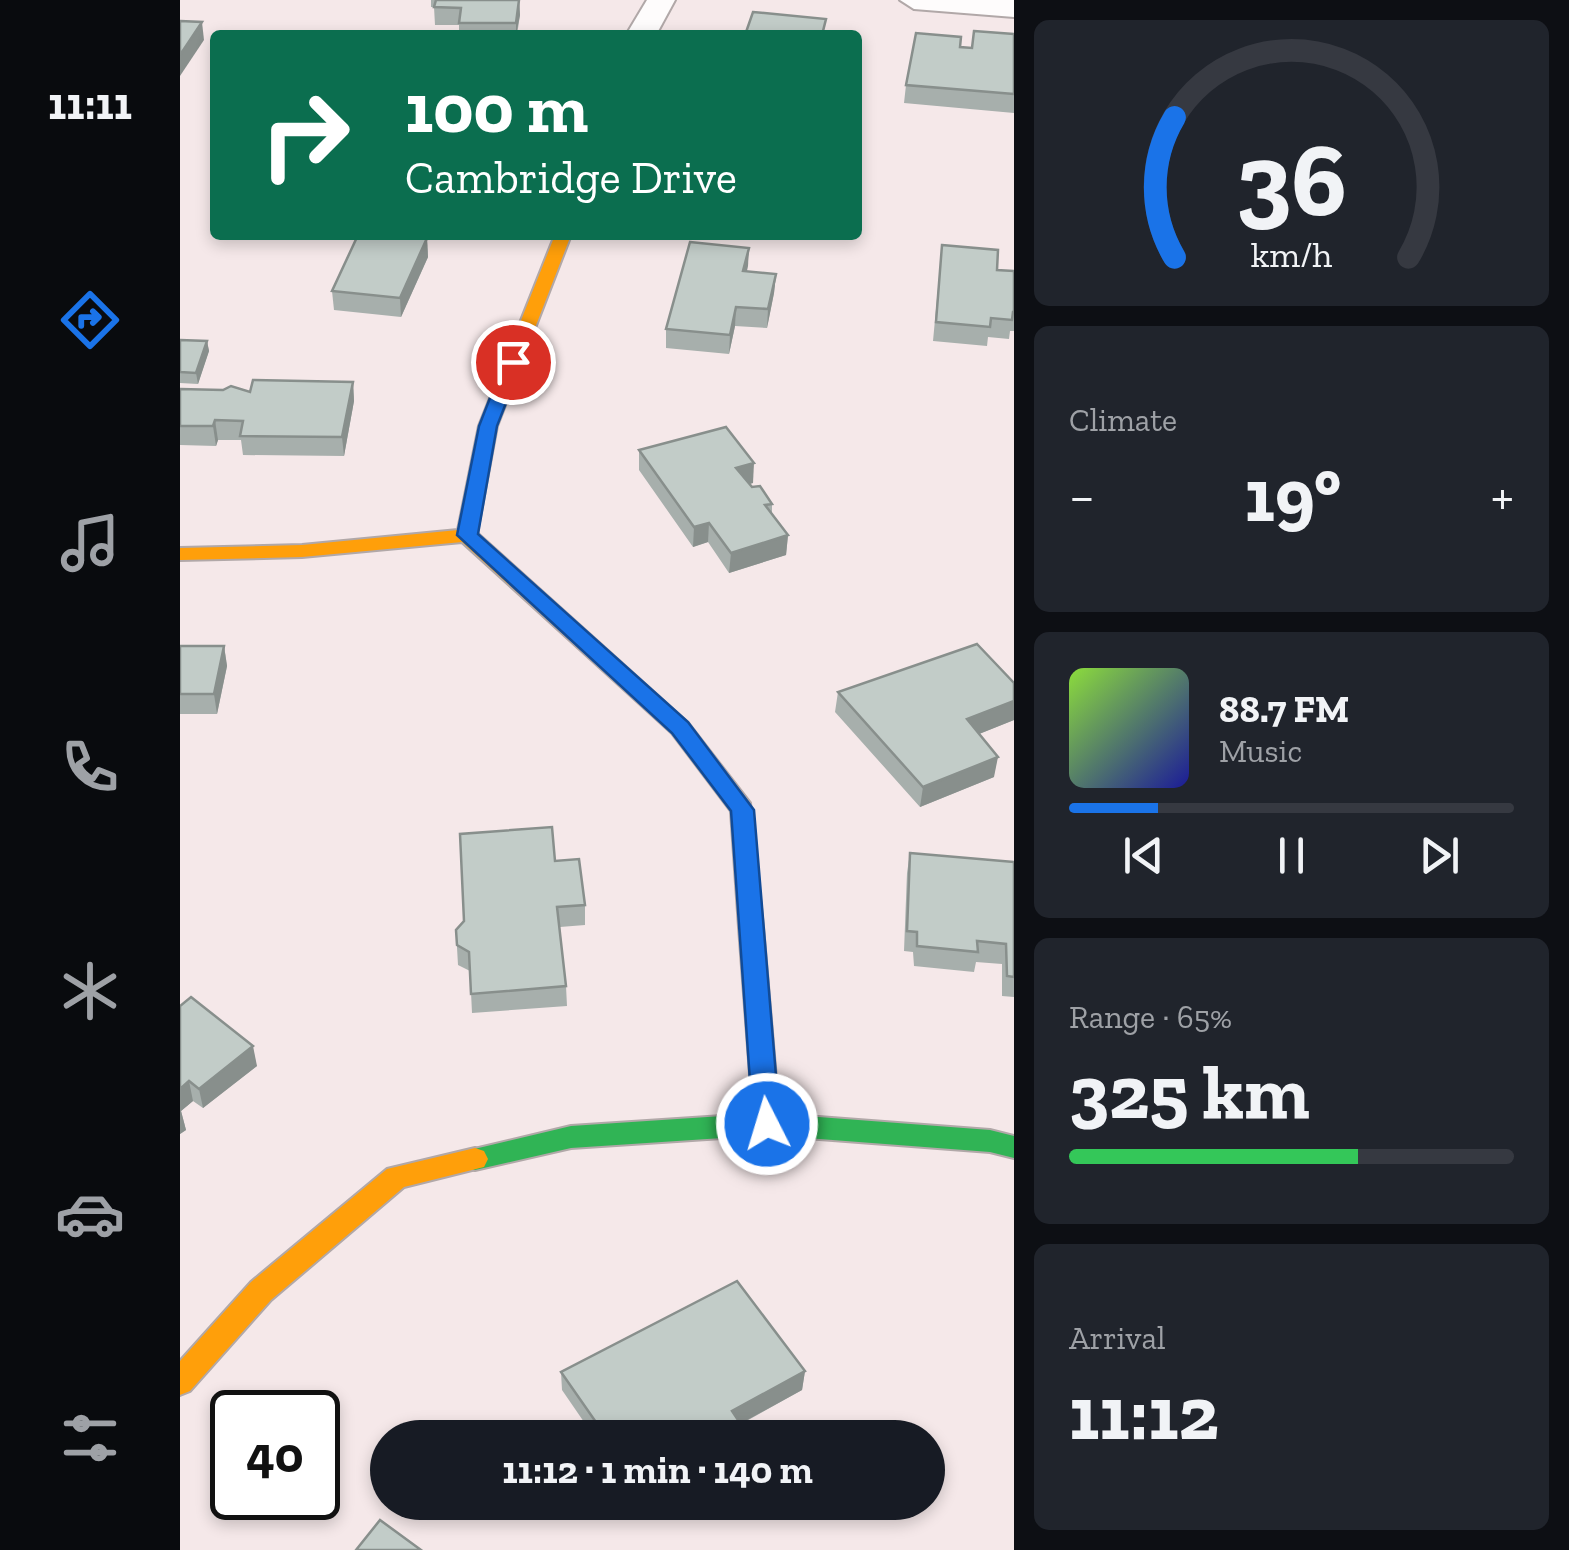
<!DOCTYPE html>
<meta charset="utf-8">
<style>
:root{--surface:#171b24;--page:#20242c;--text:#f1f3f6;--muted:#9ea1a6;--line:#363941;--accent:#1a73e8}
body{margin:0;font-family:"Zilla Slab",serif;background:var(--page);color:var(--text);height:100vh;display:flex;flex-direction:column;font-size:38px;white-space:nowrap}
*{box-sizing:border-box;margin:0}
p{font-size:32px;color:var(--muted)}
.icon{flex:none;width:55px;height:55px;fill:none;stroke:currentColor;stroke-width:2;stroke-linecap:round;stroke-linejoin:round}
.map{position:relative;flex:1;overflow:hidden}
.drawer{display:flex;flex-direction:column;gap:20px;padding:20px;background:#0d0f14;width:555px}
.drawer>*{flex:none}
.banner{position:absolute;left:30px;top:30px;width:652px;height:210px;border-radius:10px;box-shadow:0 5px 15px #0003;background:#0b6e4f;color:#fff;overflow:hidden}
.speed{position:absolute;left:30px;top:1390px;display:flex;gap:20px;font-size:50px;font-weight:700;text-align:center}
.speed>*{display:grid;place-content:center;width:130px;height:130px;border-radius:50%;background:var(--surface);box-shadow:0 5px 15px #0003;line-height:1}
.speed .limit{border:5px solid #111;border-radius:15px;background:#fff;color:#111}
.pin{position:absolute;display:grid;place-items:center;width:85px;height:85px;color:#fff;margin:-42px;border:5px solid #fff;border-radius:50%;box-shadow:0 2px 10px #0007}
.me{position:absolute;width:110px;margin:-55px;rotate:355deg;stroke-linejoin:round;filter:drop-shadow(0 0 8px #0008)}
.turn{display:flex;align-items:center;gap:35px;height:210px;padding:0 30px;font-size:45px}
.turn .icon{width:130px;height:130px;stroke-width:2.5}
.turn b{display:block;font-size:70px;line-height:85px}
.big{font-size:75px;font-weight:700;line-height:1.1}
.drawer .tile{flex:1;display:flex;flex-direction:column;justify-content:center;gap:15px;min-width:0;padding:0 35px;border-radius:15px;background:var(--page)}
.drawer .dial{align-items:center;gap:0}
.dial svg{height:260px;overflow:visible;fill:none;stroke:var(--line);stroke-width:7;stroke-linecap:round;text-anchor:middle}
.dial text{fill:var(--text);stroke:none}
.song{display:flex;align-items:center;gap:30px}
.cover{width:120px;height:120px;border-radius:15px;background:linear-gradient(135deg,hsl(90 70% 55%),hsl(240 70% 35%))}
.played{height:10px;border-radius:5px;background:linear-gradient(90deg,var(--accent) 20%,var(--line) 20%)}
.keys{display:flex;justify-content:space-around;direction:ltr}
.heat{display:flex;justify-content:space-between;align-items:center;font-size:55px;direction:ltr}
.charge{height:15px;border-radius:8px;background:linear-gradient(90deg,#34c759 65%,var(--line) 0)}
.trip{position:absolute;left:190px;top:1420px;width:575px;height:100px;border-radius:50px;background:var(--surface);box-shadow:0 5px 15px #0003;font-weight:700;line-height:100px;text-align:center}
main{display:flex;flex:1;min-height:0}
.menu{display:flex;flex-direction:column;width:180px;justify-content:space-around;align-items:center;background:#090b0e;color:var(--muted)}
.menu .icon{width:70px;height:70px}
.menu .active{color:var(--accent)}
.menu b{font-size:45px;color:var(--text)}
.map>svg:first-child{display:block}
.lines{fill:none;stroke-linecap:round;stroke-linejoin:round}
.street-casing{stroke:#b1a8a8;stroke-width:4}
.fast-casing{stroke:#b1a8a8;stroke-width:4}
.slow-casing{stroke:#b1a8a8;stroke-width:4}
.street{fill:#fefcfc;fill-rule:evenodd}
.fast{fill:#30b455;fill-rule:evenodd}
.slow{fill:#ff9f0a;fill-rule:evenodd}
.wall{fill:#a7afac}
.shaded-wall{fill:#888f8c}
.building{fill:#c2ccc8;stroke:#888f8c;stroke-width:2.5}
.route{fill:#1a73e8;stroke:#114b97;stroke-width:2.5}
</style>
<main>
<nav class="menu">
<b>11:11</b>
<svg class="icon active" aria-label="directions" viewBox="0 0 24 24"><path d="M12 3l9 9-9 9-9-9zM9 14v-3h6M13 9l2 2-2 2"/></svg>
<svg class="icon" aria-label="music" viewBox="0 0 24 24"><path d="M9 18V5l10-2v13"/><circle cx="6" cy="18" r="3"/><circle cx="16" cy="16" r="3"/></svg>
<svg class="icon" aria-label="phone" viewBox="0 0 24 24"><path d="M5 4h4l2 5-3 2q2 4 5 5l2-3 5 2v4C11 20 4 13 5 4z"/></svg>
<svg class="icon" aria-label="climate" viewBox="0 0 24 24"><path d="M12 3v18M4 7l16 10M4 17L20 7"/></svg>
<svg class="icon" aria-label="car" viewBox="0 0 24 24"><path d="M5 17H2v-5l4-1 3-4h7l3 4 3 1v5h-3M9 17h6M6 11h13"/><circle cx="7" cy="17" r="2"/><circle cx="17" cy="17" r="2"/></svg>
<svg class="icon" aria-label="filters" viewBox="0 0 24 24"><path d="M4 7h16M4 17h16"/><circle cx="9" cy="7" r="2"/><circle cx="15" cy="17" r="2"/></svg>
</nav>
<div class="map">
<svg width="834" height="1550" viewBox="0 0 834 1550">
<rect width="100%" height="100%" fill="#f5e8e9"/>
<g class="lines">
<defs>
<g id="street">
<path d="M467 0H495L476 35H446Z"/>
<path d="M720 0H834V17L734 9Z"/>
</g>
<path id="fast" d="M571 918 580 921 583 927 599 1114 810 1130 834 1136V1158L810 1152 587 1135 391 1148 295 1170 286 1167 282 1159 286 1151 391 1126 573 1114 559 927 562 921Z"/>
<g id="slow">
<path d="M375 235H391L317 426 297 533 508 723 570 803 583 927 580 933H562L559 927 551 811 492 733 282 542 122 557 0 560V548L122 545 278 530 299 426Z"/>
<path d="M295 1148 304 1151 308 1159 304 1167 224 1187 91 1300 10 1391 0 1395V1361L71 1282 207 1169Z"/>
</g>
</defs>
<use href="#street" class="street-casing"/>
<use href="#fast" class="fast-casing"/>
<use href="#slow" class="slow-casing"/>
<use href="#street" class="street"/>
<use href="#fast" class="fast"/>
<use href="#slow" class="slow"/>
</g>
<g class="wall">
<path d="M251 0H339L340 15 337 35H279V25H255L254 7H251Z"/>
<path d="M834 34V113L724 103 726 85 780 47 792 48Z"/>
<path d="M247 238 248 257 221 317 154 310 152 291Z"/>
<path d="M762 245 817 270 834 271V331H830L829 339 808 337 807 346 753 341Z"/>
<path d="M569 248 567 272 596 274 594 293 587 328 555 326 549 354 486 348V329Z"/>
<path d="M0 340 27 341 29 351 18 384 0 383Z"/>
<path d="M173 382 174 401 164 456 63 455 61 440H38L36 446 0 445V389L70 392Z"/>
<path d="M459 450 573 483 569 484 592 504V514L608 535 606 555 549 573 528 542 513 547 459 470Z"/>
<path d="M0 646H44L47 666 37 714H0Z"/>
<path d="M834 683V720L799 734 814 777 740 807 655 712 658 692Z"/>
<path d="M730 853 834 862V997L822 996V964L796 962 794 972 734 966 733 952 724 951 727 873Z"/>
<path d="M375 861 405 905V925L380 927 386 986 387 1006 292 1013 290 971 278 965 276 930Z"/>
<path d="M0 1006 77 1066 23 1108 13 1101 1 1111 6 1130 0 1134Z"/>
<path d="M625 1371 622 1390 561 1424 570 1438H415L382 1390 381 1372Z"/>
</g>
<g class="shaded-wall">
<path d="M339 0 340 15 336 35V23Z"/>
<path d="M22 22 24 40 0 76V55Z"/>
<path d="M247 238 248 257 221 317 220 298Z"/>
<path d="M569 248 568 266 562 290 563 271Z"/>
<path d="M596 274 594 293 587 328 588 309Z"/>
<path d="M556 307 555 326 549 354 550 335Z"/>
<path d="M27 341 29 351 18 384 16 373Z"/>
<path d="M173 382 174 401 164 456 162 437Z"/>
<path d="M35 420 38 440 36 446 33 426Z"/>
<path d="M574 463 573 483 555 488 556 468Z"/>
<path d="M529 523 528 542 513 547 514 527Z"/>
<path d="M608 535 606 555 549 573 551 553Z"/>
<path d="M44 646 47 666 37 714 34 694Z"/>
<path d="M834 701V720L784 740 787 719Z"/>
<path d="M818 757 814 777 740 807 743 787Z"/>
<path d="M73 1046 77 1066 23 1108 19 1089Z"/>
<path d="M9 1081 13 1101 1 1111 6 1130 0 1134V1089Z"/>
<path d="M625 1371 622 1390 551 1429 552 1411Z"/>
</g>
<g class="building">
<path d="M256 0H339L336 23H279L281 8 254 7Z"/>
<path d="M573 12 646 19 642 35H565Z"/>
<path d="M0 21 22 22 0 55Z"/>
<path d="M794 31 834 34V94L726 85 736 33 781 37 780 47 792 48Z"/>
<path d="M178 235H215L247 238 220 298 152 291Z"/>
<path d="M510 242 569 248 563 271 596 274 588 309 556 307 550 335 486 329Z"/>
<path d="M762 245 818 250 817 270 834 271V312H833L832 320 811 318 810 327 756 322Z"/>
<path d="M0 340 27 341 16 373 0 372Z"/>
<path d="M73 380 173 382 162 437 60 436 63 421 35 420 33 426H0V389L43 390 51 386 70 392Z"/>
<path d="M546 427 574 463 556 468 572 487 580 486 592 504 585 505 608 535 551 553 529 523 514 527 459 450Z"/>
<path d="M797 644 834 683V701L787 719 818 757 743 787 658 692Z"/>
<path d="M0 646H44L34 694H0Z"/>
<path d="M372 827 375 861 399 859 405 905 377 907 386 986 291 994 289 952 277 945 276 930 284 921 280 834Z"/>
<path d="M730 853 834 862V977L827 976 826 944 797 941 798 952 737 946V932L727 931Z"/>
<path d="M11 997 73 1046 19 1089 9 1081 0 1089V1006Z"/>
<path d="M557 1281 625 1371 552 1411 570 1438H427L381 1372Z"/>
<path d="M200 1520 241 1550H176Z"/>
</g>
<path class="route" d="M333 357 342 362 317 426 298 534 508 722 574 810 600 1124 587 1135 573 1124 551 811 492 733 277 535 299 426 324 362Z"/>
</svg>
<div class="speed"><div class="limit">40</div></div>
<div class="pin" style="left:333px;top:362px;background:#d93025"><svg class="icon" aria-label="arrive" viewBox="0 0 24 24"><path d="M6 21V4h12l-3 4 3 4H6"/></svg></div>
<svg class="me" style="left:587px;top:1124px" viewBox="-20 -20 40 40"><circle r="17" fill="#1a73e8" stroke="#fff" stroke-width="3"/><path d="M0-11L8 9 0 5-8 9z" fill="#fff"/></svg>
<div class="trip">11:12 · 1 min · 140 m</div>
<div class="banner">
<div class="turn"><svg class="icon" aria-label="right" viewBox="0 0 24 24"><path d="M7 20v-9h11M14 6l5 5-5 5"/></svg><div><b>100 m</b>Cambridge Drive</div></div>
</div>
</div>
<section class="drawer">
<div class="tile dial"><svg viewBox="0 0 100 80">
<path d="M14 69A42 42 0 1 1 86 69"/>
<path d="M14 69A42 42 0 0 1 14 26" stroke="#1a73e8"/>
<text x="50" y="56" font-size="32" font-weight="700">36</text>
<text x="50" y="72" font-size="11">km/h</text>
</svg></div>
<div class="tile"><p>Climate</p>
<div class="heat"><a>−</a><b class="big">19°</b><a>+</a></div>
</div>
<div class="tile">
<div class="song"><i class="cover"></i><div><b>88.7 FM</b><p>Music</p></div></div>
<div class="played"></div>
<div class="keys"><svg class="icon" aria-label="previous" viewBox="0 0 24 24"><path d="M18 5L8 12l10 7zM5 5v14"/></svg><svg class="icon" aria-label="pause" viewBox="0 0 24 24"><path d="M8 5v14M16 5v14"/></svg><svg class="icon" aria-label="next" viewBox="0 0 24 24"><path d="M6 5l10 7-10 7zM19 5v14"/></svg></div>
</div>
<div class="tile"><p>Range · 65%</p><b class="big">325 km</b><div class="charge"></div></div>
<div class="tile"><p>Arrival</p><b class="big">11:12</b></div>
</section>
</main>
